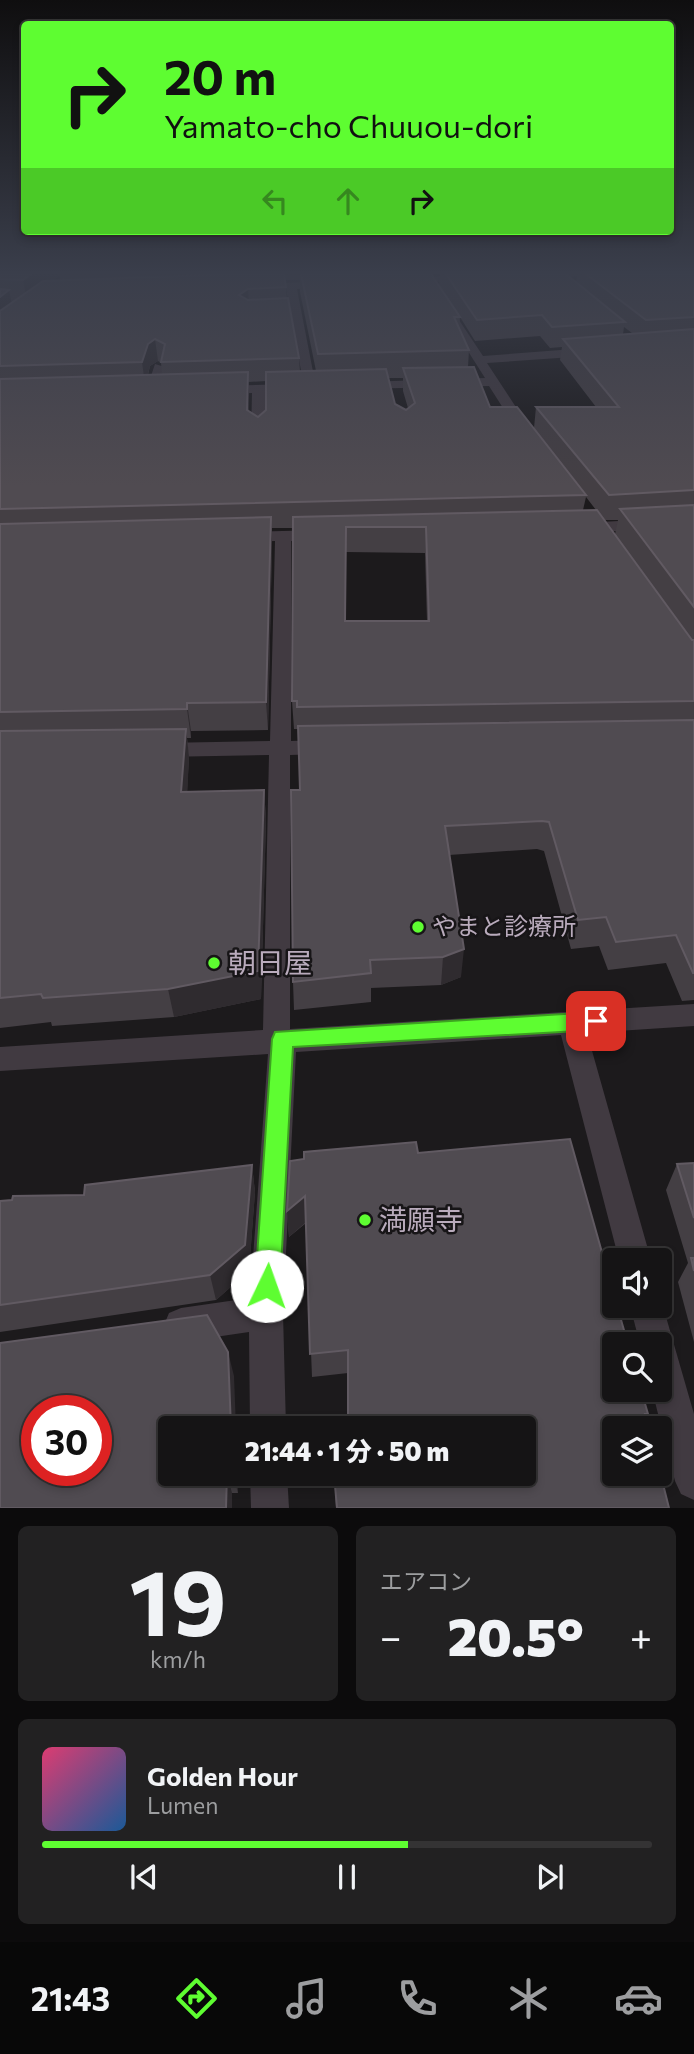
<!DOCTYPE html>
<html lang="ja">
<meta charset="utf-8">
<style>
:root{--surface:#151415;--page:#222122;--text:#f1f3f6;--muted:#9d9ea0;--line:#343334;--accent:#5efd31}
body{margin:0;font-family:Commissioner,"Noto Sans JP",sans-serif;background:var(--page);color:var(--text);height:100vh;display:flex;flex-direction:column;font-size:26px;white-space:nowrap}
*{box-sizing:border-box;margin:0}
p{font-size:23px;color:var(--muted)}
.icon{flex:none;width:38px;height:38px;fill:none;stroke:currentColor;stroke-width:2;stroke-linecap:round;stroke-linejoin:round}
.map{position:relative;height:1508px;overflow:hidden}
.side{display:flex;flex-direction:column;gap:18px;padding:18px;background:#0c0b0c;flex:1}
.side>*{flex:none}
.guide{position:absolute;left:21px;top:21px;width:653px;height:214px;border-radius:7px;box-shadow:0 4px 10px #0003,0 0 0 2px var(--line);background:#5efd31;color:#111;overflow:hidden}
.fabs{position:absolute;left:602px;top:1248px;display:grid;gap:14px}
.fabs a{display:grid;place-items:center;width:70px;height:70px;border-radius:7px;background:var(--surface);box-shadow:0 4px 10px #0003,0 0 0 2px var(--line);font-size:35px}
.speed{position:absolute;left:21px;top:1395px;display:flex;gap:14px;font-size:35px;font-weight:700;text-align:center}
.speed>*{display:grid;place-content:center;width:91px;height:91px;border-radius:50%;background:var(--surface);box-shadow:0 4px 10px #0003,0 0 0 2px var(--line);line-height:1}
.speed .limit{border:10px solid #d22;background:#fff;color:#111}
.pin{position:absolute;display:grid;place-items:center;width:60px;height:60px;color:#fff;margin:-30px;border-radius:14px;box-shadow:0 4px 10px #0006}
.me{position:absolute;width:77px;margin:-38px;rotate:3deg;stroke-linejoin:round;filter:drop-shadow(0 0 5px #0008)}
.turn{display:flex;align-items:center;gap:24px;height:147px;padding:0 28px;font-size:32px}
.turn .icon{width:91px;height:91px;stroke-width:2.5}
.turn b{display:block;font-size:49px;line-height:60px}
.lanes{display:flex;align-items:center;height:66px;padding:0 28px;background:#0003;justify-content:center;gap:35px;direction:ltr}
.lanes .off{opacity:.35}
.big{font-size:52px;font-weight:800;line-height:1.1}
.side .card{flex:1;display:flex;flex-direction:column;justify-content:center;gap:10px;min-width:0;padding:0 24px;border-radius:10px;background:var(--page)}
.side .dial{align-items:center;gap:0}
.dial b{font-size:91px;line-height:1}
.song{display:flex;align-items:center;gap:21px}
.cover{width:84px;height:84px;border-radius:10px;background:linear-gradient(135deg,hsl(340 70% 55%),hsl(210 70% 35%))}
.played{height:7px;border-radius:4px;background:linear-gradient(90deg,var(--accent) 60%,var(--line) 60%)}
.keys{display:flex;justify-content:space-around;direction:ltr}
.heat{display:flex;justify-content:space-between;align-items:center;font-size:38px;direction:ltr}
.side .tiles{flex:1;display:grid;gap:18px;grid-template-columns:1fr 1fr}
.card:last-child{grid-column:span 2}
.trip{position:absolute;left:158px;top:1416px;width:378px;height:70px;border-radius:7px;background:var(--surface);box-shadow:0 4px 10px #0003,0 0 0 2px var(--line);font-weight:800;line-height:70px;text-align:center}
.menu{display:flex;height:112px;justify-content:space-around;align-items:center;background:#080808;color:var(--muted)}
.menu .icon{width:49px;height:49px}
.menu .current{color:var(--accent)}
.menu b{font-size:32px;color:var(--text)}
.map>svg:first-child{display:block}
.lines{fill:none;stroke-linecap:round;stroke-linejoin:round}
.minor{fill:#413a41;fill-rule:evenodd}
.wall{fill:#443f44;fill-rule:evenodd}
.shaded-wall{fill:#2f2b2f}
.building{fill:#504b51;stroke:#615a62;stroke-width:2;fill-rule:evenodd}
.route{fill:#5efd31;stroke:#3da420;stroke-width:2}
.poi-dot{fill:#5efd31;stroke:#171517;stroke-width:2.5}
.labels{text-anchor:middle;stroke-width:5;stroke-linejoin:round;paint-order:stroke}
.poi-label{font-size:24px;fill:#b9abbc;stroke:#171517;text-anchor:start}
.near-poi-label{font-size:28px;fill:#b9abbc;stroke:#171517;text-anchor:start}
</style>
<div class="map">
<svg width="694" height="1508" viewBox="0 0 694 1508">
<rect width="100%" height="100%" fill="#1c1a1c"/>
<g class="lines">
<g class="minor">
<path d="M462 274H511L407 285 402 282 407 279Z"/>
<path d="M329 281 334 284 333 286 297 289 316 387 310 391 304 387 286 289 260 290 255 287 260 284Z"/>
<path d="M441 305H449L483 356 587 348 593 352 587 356 487 363 531 430 524 434 519 433 489 386 358 389V383L363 382 485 378 440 307Z"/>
<path d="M155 364 165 367 158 391 152 395 146 391Z"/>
<path d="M293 384 298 385V391L265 393V434L258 438 251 434 252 393 220 394 214 390 220 386Z"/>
<path d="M694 517V527L581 533 573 528 581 523Z"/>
<path d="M321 530 329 535 327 538 291 541V741L324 740 334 747 324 754 290 755V1029L694 1004V1026L587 1033 651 1260H619L561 1035 296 1052 283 1313 286 1428H250L249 1332 181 1342 169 1337 164 1325 169 1313 181 1308 250 1298 268 1054 0 1071V1047L263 1030 269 755 161 757 151 750 161 743 270 741 275 541 245 542 237 537 245 532Z"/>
<path d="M660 1296 694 1414V1500L681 1494 675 1481 652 1390H660V1344H640L630 1306H660Z"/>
<path d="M250 1474H287L289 1508H251Z"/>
</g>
</g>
<g class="wall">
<path d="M0 274H432L439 286 440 274H694V1000L682 1001 666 963 608 970 599 946 571 949 544 851 537 849 449 855 461 977 441 985 371 988V1002L294 1010 293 982 300 790 298 729H294L292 701 293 528H272V543L268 730 191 731V738H187L189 757 187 792 264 790 266 819 261 999 174 1017 52 1026 51 1022 0 1028ZM60 275V280H53ZM577 276 576 282 569 277ZM285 280H300V292L316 371H300L299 358 287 298ZM460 317 475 341 540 336 550 348 562 347 560 360 596 407H536L534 428 490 407 468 367 469 350 459 329ZM624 327 632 333 623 334ZM158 361 161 363 162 374 148 375 150 366ZM388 378H403V391L408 408 406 410 395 404ZM266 381V410L258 417 249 412 248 382ZM586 497 596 510H583ZM605 520H618L615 534ZM346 552 425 553 427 621H345Z"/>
<path d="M418 1153 648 1414 646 1417 669 1508H336L334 1474H523L348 1373 312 1377 306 1223 289 1237 287 1211Z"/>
<path d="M694 1163V1342L678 1282 688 1263 666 1190 677 1164Z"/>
<path d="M252 1165 255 1192 249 1271 216 1300 0 1332V1201L84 1195Z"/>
<path d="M234 1376 170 1474H237L238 1493H232V1508H0Z"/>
</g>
<g class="shaded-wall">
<path d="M31 274H59L60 275 27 300 23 280Z"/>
<path d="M248 289 249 309 239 295Z"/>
<path d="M9 290 13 310 0 321V297Z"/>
<path d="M155 339 158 361 150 366 145 384 142 362 148 344Z"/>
<path d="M248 372 249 395 248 434 247 410Z"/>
<path d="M271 517 272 543 268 730 266 702Z"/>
<path d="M187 703 191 731V738L187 709Z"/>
<path d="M186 729 189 757 186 820 181 792Z"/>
<path d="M264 790 266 819 261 999 174 1017 168 989Z"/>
<path d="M464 949 461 977 441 985 443 957Z"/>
<path d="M252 1165 255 1192 249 1271 216 1300 210 1275Z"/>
<path d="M305 1196 306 1222 289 1237 287 1211Z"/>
<path d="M228 1352 234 1376 236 1428H231Z"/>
<path d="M227 1474 232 1493V1508H226Z"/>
<path d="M233 1474H237L238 1493Z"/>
</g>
<g class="building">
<path d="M0 274H31L23 280 0 279Z"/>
<path d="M236 274H284L286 287 248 289 239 295 248 300 288 298 299 358 161 362 165 344 155 339 148 344 142 362 0 366V311L43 281Z"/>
<path d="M301 274H431L460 317H454L469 350 318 354Z"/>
<path d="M446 274H566L625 322 552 327 542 315 477 320Z"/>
<path d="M586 274H694V317L646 320Z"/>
<path d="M0 289 9 290 0 297Z"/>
<path d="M694 329V490L609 495 536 407H619L563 339Z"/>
<path d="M474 367 490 407H517L586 495 0 509V379L248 372 247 410 258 417 266 410V372L386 369 395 404 406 410 415 403 403 368Z"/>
<path d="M694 505V607L620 509Z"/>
<path d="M597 510 692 640H694V701L297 707V701H292L293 517ZM346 527H426L429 621H345Z"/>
<path d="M271 517 266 702 187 703V709L0 712V524Z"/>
<path d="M694 720V973H693L676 935 616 942 606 917 578 920 549 822 542 821 445 826 464 949 443 957 370 960 371 973 293 982 291 790H300L298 726Z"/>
<path d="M186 729 181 792 264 790 258 971 168 989 43 998 41 994 0 998V731Z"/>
<path d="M570 1139 614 1295V1306H617L628 1344H614V1390H641L648 1414H645L649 1428H614V1474H660V1472L669 1508H337L334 1474H523V1428H348V1350L310 1354 305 1196 287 1211 290 1161 304 1159V1152L416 1142 418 1153Z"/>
<path d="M694 1163V1218L677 1164Z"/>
<path d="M252 1165 245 1245 210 1275 0 1305V1201L12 1200 13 1196 84 1195 85 1185Z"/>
<path d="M691 1258H694V1271Z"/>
<path d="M207 1315 228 1352 231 1428H170V1474H233H227L226 1508H0V1343ZM37 1410H96V1470H37Z"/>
</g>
<linearGradient id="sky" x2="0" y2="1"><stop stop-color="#0f0e0f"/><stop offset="0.56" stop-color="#3a3e4b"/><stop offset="1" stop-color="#3a3e4b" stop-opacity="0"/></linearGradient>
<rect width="694" height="486" fill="url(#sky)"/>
<path class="route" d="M596 1012 603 1015 606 1021 603 1027 596 1030 293 1047 280 1286 276 1295 267 1298 259 1295 255 1286 272 1039 275 1032Z"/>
<g class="poi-dot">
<circle cx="418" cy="927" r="7"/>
<circle cx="214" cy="963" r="7"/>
<circle cx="365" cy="1220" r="7"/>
</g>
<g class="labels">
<g class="poi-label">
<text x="432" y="935">やまと診療所</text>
</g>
<g class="near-poi-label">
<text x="228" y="973">朝日屋</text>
<text x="379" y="1230">満願寺</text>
</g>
</g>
</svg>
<div class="fabs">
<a><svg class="icon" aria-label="sound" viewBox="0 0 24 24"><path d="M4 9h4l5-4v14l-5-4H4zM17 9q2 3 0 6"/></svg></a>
<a><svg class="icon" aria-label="search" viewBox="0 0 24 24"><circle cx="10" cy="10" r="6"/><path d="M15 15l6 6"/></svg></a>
<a><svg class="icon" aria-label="layers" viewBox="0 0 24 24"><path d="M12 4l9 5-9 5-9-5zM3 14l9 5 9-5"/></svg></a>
</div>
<div class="speed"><div class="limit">30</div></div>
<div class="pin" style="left:596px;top:1021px;background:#d93025"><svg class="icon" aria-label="arrive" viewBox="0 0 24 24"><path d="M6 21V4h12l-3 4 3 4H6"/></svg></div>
<svg class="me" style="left:267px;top:1286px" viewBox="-20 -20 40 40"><circle r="19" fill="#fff"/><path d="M0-13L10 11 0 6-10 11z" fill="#5efd31"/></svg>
<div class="trip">21:44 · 1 分 · 50 m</div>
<div class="guide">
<div class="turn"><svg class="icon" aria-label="right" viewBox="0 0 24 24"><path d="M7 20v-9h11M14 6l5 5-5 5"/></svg><div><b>20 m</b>Yamato-cho Chuuou-dori</div></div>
<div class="lanes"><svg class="icon off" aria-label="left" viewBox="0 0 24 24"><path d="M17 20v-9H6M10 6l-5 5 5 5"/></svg><svg class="icon off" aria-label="ahead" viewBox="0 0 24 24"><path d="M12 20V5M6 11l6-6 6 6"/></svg><svg class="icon" aria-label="right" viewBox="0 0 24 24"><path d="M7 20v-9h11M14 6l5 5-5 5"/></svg></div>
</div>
</div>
<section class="side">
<div class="tiles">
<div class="card dial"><b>19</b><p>km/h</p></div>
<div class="card"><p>エアコン</p>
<div class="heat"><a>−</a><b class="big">20.5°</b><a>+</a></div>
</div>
<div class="card">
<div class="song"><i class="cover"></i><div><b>Golden Hour</b><p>Lumen</p></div></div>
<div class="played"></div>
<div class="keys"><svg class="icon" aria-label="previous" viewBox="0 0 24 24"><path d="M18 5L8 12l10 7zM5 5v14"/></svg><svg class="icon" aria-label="pause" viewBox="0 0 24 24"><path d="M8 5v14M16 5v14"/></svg><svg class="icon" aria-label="next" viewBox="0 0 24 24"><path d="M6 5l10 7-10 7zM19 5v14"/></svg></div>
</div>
</div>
</section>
<nav class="menu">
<b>21:43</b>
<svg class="icon current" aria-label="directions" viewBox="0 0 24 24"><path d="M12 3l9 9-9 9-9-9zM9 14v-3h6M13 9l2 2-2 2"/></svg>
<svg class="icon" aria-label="music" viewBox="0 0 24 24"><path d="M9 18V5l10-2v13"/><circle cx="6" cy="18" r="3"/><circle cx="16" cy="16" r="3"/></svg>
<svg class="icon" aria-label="phone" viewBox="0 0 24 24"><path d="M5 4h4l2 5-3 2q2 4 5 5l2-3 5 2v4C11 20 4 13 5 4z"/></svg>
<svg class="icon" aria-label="climate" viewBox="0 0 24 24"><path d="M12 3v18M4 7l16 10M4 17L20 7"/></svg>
<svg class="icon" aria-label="car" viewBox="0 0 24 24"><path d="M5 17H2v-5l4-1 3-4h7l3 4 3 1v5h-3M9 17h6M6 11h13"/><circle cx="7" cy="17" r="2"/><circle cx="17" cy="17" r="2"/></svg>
</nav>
